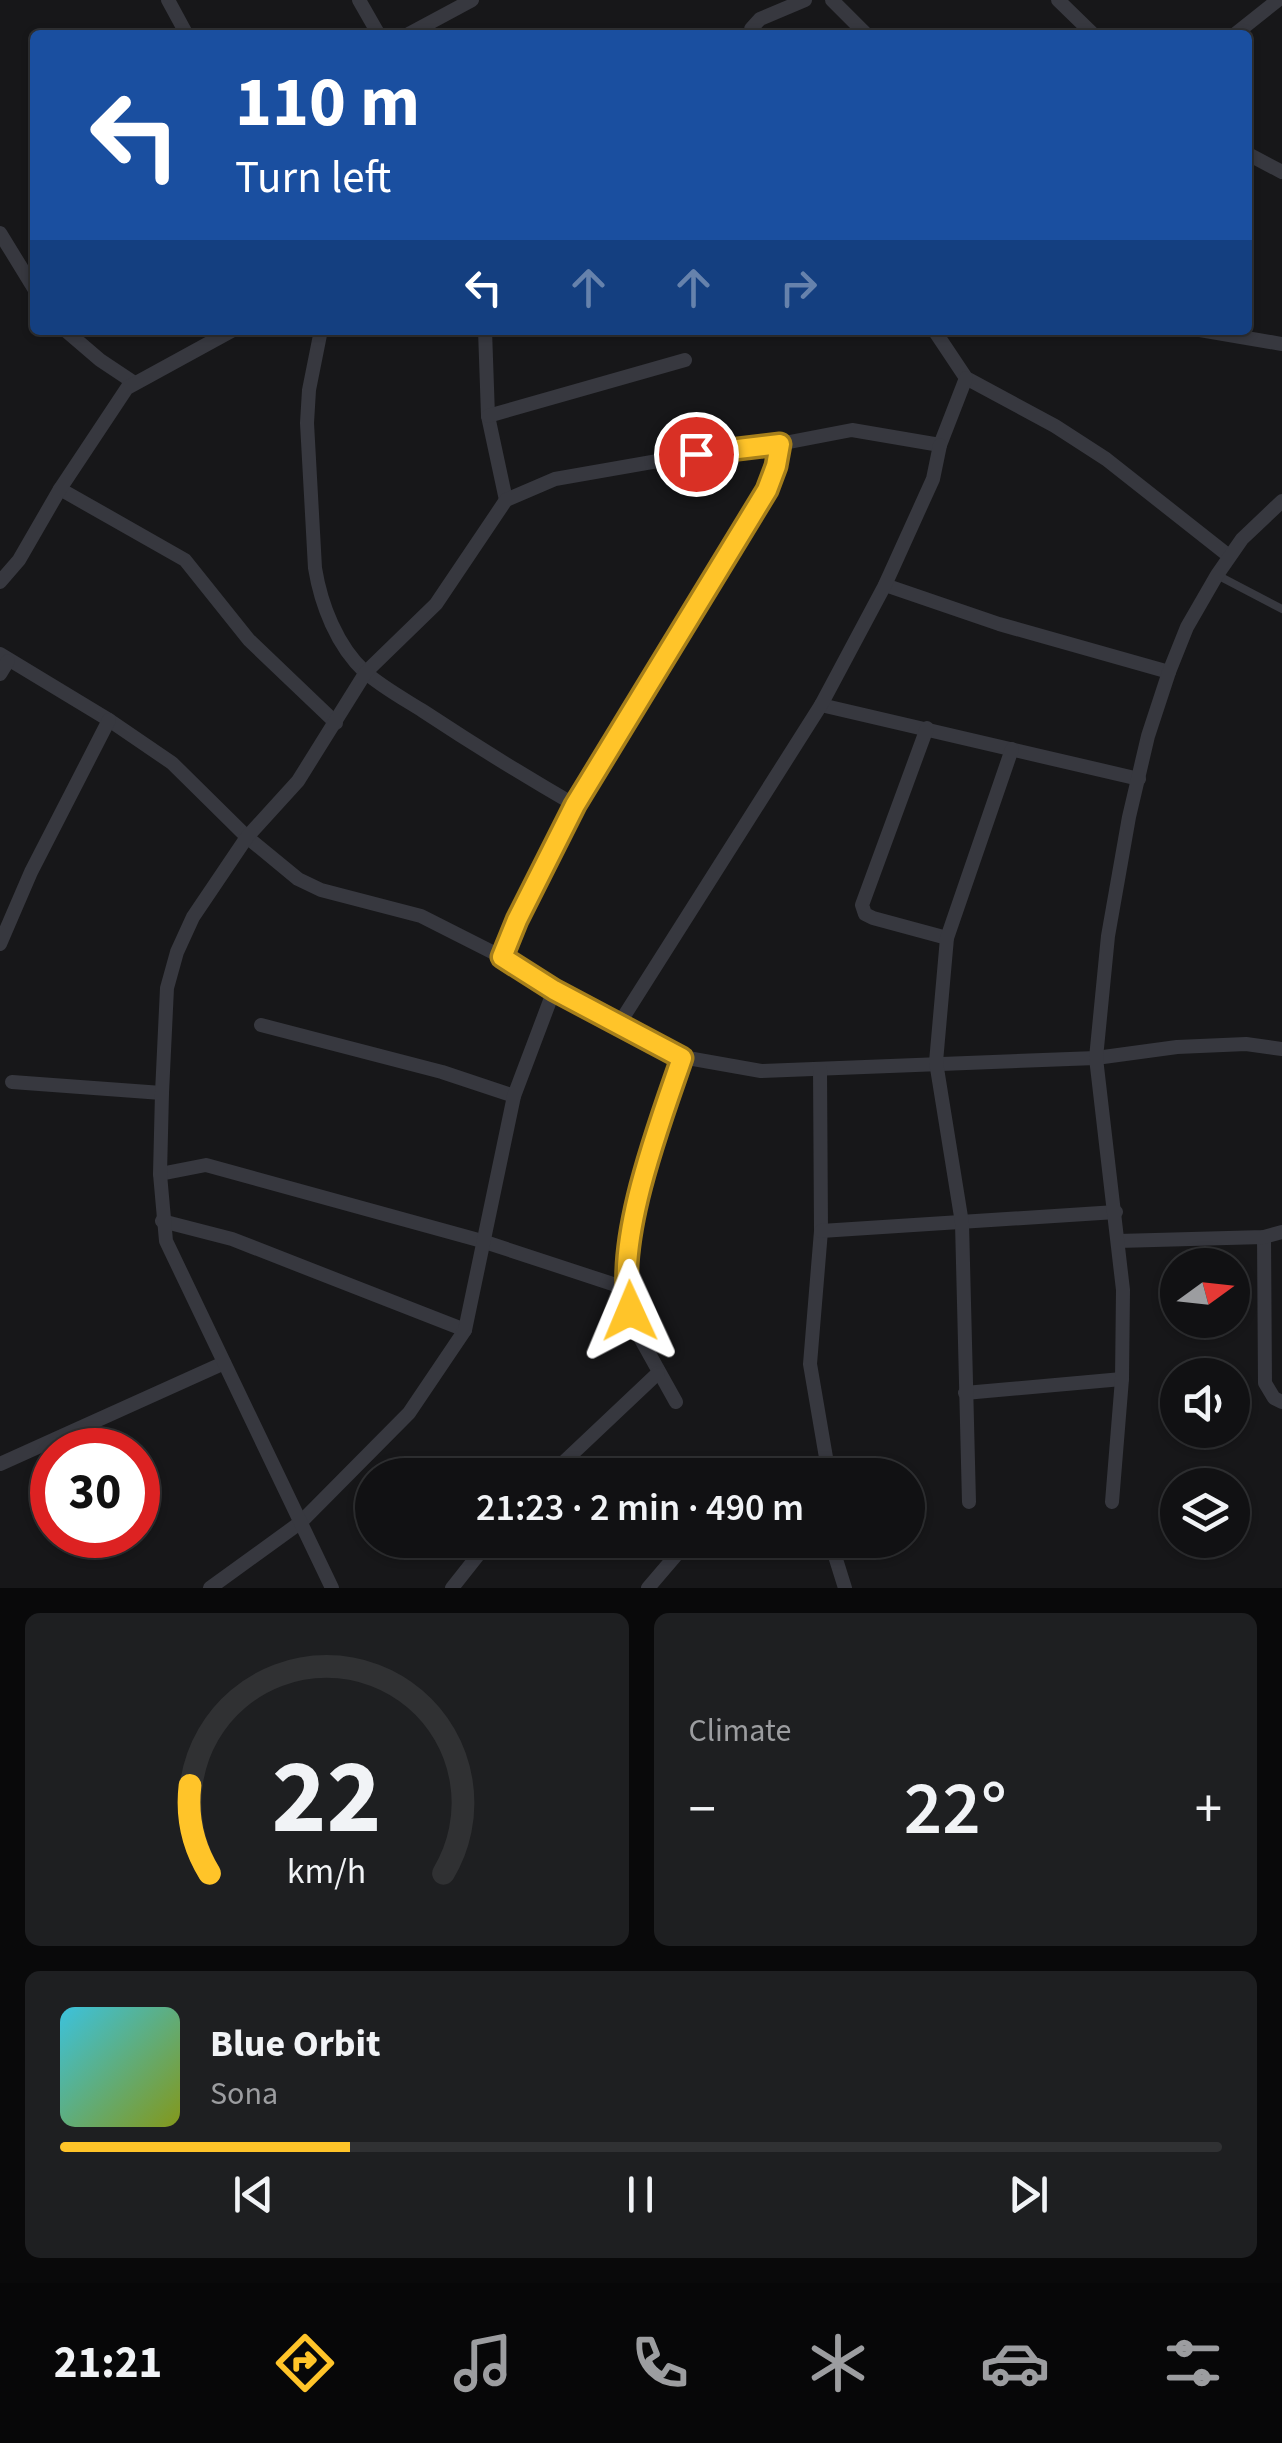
<!DOCTYPE html>
<meta charset="utf-8">
<style>
:root{--surface:#111113;--page:#1e1f21;--text:#f1f3f6;--muted:#9c9da0;--line:#303133;--accent:#ffc429}
body{margin:0;font-family:"Source Sans 3",sans-serif;background:var(--page);color:var(--text);height:100vh;display:flex;flex-direction:column;font-size:38px;white-space:nowrap}
*{box-sizing:border-box;margin:0}
p{font-size:32px;color:var(--muted)}
.icon{flex:none;width:55px;height:55px;fill:none;stroke:currentColor;stroke-width:2;stroke-linecap:round;stroke-linejoin:round}
.map{position:relative;height:1588px;overflow:hidden}
.panel{display:flex;flex-direction:column;gap:25px;padding:25px;background:#09090a;flex:1}
.panel>*{flex:none}
.banner{position:absolute;left:30px;top:30px;width:1222px;height:305px;border-radius:10px;box-shadow:0 2px 8px #0004,0 0 0 2px var(--line);background:#1a4fa0;color:#fff;overflow:hidden}
.needle{width:65px;rotate:75deg}
.fabs{position:absolute;left:1160px;top:1248px;display:grid;gap:20px}
.fabs a{display:grid;place-items:center;width:90px;height:90px;border-radius:50%;background:var(--surface);box-shadow:0 2px 8px #0004,0 0 0 2px var(--line);font-size:50px}
.speed{position:absolute;left:30px;top:1428px;display:flex;gap:20px;font-size:50px;font-weight:700;text-align:center}
.speed>*{display:grid;place-content:center;width:130px;height:130px;border-radius:50%;background:var(--surface);box-shadow:0 2px 8px #0004,0 0 0 2px var(--line);line-height:1}
.speed .limit{border:15px solid #d22;background:#fff;color:#111}
.pin{position:absolute;display:grid;place-items:center;width:85px;height:85px;color:#fff;margin:-42px;border:5px solid #fff;border-radius:50%;box-shadow:0 2px 10px #0007}
.me{position:absolute;width:110px;margin:-55px;rotate:359deg;stroke-linejoin:round;filter:drop-shadow(0 0 8px #0008)}
.turn{display:flex;align-items:center;gap:35px;height:210px;padding:0 40px;font-size:45px}
.turn .icon{width:130px;height:130px;stroke-width:2.5}
.turn b{display:block;font-size:70px;line-height:85px}
.lanes{display:flex;align-items:center;height:95px;padding:0 40px;background:#0003;justify-content:center;gap:50px;direction:ltr}
.lanes .off{opacity:.35}
.big{font-size:75px;font-weight:600;line-height:1.1}
.panel .tile{flex:1;display:flex;flex-direction:column;justify-content:center;gap:15px;min-width:0;padding:0 35px;border-radius:15px;background:var(--page)}
.panel .dial{align-items:center;gap:0}
.dial svg{height:260px;overflow:visible;fill:none;stroke:var(--line);stroke-width:7;stroke-linecap:round;text-anchor:middle}
.dial text{fill:var(--text);stroke:none}
.song{display:flex;align-items:center;gap:30px}
.cover{width:120px;height:120px;border-radius:15px;background:linear-gradient(135deg,hsl(190 70% 55%),hsl(70 70% 35%))}
.played{height:10px;border-radius:5px;background:linear-gradient(90deg,var(--accent) 25%,var(--line) 25%)}
.keys{display:flex;justify-content:space-around;direction:ltr}
.heat{display:flex;justify-content:space-between;align-items:center;font-size:55px;direction:ltr}
.panel .tiles{flex:1;display:grid;gap:25px;grid-template-columns:1fr 1fr}
.tile:last-child{grid-column:span 2}
.trip{position:absolute;left:355px;top:1458px;width:570px;height:100px;border-radius:50px;background:var(--surface);box-shadow:0 2px 8px #0004,0 0 0 2px var(--line);font-weight:600;line-height:100px;text-align:center}
.menu{display:flex;height:160px;justify-content:space-around;align-items:center;background:#070708;color:var(--muted)}
.menu .icon{width:70px;height:70px}
.menu .current{color:var(--accent)}
.menu b{font-size:45px;color:var(--text)}
.map>svg:first-child{display:block}
.lines{fill:none;stroke-linecap:round;stroke-linejoin:round}
.lane{stroke:#37383f;stroke-width:8}
.street{stroke:#37383f;stroke-width:14}
.route-casing{stroke:#a67f1b;stroke-width:25}
.route{stroke:#ffc429;stroke-width:18}
</style>
<div class="map">
<svg width="1282" height="1588" viewBox="0 0 1282 1588">
<rect width="100%" height="100%" fill="#171719"/>
<g class="lines">
<path class="lane" d="M1217 575 1282 609"/>
<g class="street">
<path d="M168 0 187 35"/>
<path d="M359 0 379 35"/>
<path d="M832 0 867 35"/>
<path d="M1058 0 1094 35"/>
<path d="M407 35 472 0"/>
<path d="M751 35V29L760 19 805 0"/>
<path d="M1234 35 1278 0"/>
<path d="M1248 154 1282 172"/>
<path d="M0 233 35 290"/>
<path d="M65 330 100 360 133 382"/>
<path d="M321 330 309 390 307 423 315 568C321 605 337 646 365 672 382 687 404 699 423 711 473 744 523 775 575 805"/>
<path d="M485 330 488 416 506 500"/>
<path d="M934 330 966 378 1055 426 1106 459 1229 556"/>
<path d="M1200 330 1282 344"/>
<path d="M966 378 940 445 852 430 779 444 776 466 767 491 575 805 517 920 502 957 554 990 682 1057 761 1071 1096 1058 1177 1047 1246 1044 1282 1049"/>
<path d="M488 416 685 360"/>
<path d="M60 489 185 560 249 640 336 723"/>
<path d="M0 582 19 560 60 489 127 388 233 330"/>
<path d="M885 585 999 624 1169 672"/>
<path d="M0 654 109 720 172 763 247 837 298 879 321 890 421 916 502 957"/>
<path d="M0 674 8 661"/>
<path d="M821 705 1139 779"/>
<path d="M927 728 862 905 865 914 873 918 947 938"/>
<path d="M0 944 31 872 109 720"/>
<path d="M619 1024 821 705 885 585 933 479 940 445"/>
<path d="M261 1025 442 1072 514 1096"/>
<path d="M820 1069 821 1231 810 1364 829 1475"/>
<path d="M12 1082 162 1093"/>
<path d="M160 1174 206 1165 482 1241 625 1288"/>
<path d="M162 1221 232 1239 465 1330"/>
<path d="M821 1231 1116 1212"/>
<path d="M1264 1237 1265 1383 1274 1398 1282 1402"/>
<path d="M1118 1241 1264 1237 1282 1232"/>
<path d="M965 1393 1122 1379"/>
<path d="M676 1402 637 1332 625 1288 644 1168 682 1057"/>
<path d="M0 1464 224 1363"/>
<path d="M550 1475 658 1373"/>
<path d="M969 1502 962 1223 936 1062 947 938 1012 749"/>
<path d="M1112 1502 1122 1379 1123 1290 1096 1058 1108 936 1129 817 1148 736 1169 672 1187 627 1217 575 1242 539 1282 501"/>
<path d="M830 1540 845 1588"/>
<path d="M210 1588 301 1522 409 1413 465 1330 514 1096 554 990"/>
<path d="M332 1588 166 1241 160 1174 162 1093 167 988 177 952 193 917 247 837 298 781 366 672 436 604 506 500 555 479 732 448 779 444"/>
<path d="M452 1588 490 1540"/>
<path d="M648 1588 689 1540"/>
</g>
</g>
<g class="lines">
<defs>
<path id="route" d="M630 1311C614 1242 659 1125 682 1058L554 990 502 957 517 920 575 805 767 490 776 466 780 444 696 454"/>
</defs>
<use href="#route" class="route-casing"/>
<use href="#route" class="route"/>
</g>
</svg>
<div class="fabs">
<a><svg class="needle" viewBox="-14 -14 28 28"><path d="M0-13l5 13h-10z" fill="#e53935"/><path d="M0 13l5-13h-10z" fill="#9c9da0"/></svg></a>
<a><svg class="icon" aria-label="sound" viewBox="0 0 24 24"><path d="M4 9h4l5-4v14l-5-4H4zM17 9q2 3 0 6"/></svg></a>
<a><svg class="icon" aria-label="layers" viewBox="0 0 24 24"><path d="M12 4l9 5-9 5-9-5zM3 14l9 5 9-5"/></svg></a>
</div>
<div class="speed"><div class="limit">30</div></div>
<div class="pin" style="left:696px;top:454px;background:#d93025"><svg class="icon" aria-label="arrive" viewBox="0 0 24 24"><path d="M6 21V4h12l-3 4 3 4H6"/></svg></div>
<svg class="me" style="left:630px;top:1311px" viewBox="-20 -20 40 40"><path d="M0-17L14 15 0 8-14 15z" fill="#ffc429" stroke="#fff" stroke-width="4"/></svg>
<div class="trip">21:23 · 2 min · 490 m</div>
<div class="banner">
<div class="turn"><svg class="icon" aria-label="left" viewBox="0 0 24 24"><path d="M17 20v-9H6M10 6l-5 5 5 5"/></svg><div><b>110 m</b>Turn left</div></div>
<div class="lanes"><svg class="icon" aria-label="left" viewBox="0 0 24 24"><path d="M17 20v-9H6M10 6l-5 5 5 5"/></svg><svg class="icon off" aria-label="ahead" viewBox="0 0 24 24"><path d="M12 20V5M6 11l6-6 6 6"/></svg><svg class="icon off" aria-label="ahead" viewBox="0 0 24 24"><path d="M12 20V5M6 11l6-6 6 6"/></svg><svg class="icon off" aria-label="right" viewBox="0 0 24 24"><path d="M7 20v-9h11M14 6l5 5-5 5"/></svg></div>
</div>
</div>
<section class="panel">
<div class="tiles">
<div class="tile dial"><svg viewBox="0 0 100 80">
<path d="M14 69A42 42 0 1 1 86 69"/>
<path d="M14 69A42 42 0 0 1 8 42" stroke="#ffc429"/>
<text x="50" y="56" font-size="32" font-weight="700">22</text>
<text x="50" y="72" font-size="11">km/h</text>
</svg></div>
<div class="tile"><p>Climate</p>
<div class="heat"><a>−</a><b class="big">22°</b><a>+</a></div>
</div>
<div class="tile">
<div class="song"><i class="cover"></i><div><b>Blue Orbit</b><p>Sona</p></div></div>
<div class="played"></div>
<div class="keys"><svg class="icon" aria-label="previous" viewBox="0 0 24 24"><path d="M18 5L8 12l10 7zM5 5v14"/></svg><svg class="icon" aria-label="pause" viewBox="0 0 24 24"><path d="M8 5v14M16 5v14"/></svg><svg class="icon" aria-label="next" viewBox="0 0 24 24"><path d="M6 5l10 7-10 7zM19 5v14"/></svg></div>
</div>
</div>
</section>
<nav class="menu">
<b>21:21</b>
<svg class="icon current" aria-label="directions" viewBox="0 0 24 24"><path d="M12 3l9 9-9 9-9-9zM9 14v-3h6M13 9l2 2-2 2"/></svg>
<svg class="icon" aria-label="music" viewBox="0 0 24 24"><path d="M9 18V5l10-2v13"/><circle cx="6" cy="18" r="3"/><circle cx="16" cy="16" r="3"/></svg>
<svg class="icon" aria-label="phone" viewBox="0 0 24 24"><path d="M5 4h4l2 5-3 2q2 4 5 5l2-3 5 2v4C11 20 4 13 5 4z"/></svg>
<svg class="icon" aria-label="climate" viewBox="0 0 24 24"><path d="M12 3v18M4 7l16 10M4 17L20 7"/></svg>
<svg class="icon" aria-label="car" viewBox="0 0 24 24"><path d="M5 17H2v-5l4-1 3-4h7l3 4 3 1v5h-3M9 17h6M6 11h13"/><circle cx="7" cy="17" r="2"/><circle cx="17" cy="17" r="2"/></svg>
<svg class="icon" aria-label="filters" viewBox="0 0 24 24"><path d="M4 7h16M4 17h16"/><circle cx="9" cy="7" r="2"/><circle cx="15" cy="17" r="2"/></svg>
</nav>
